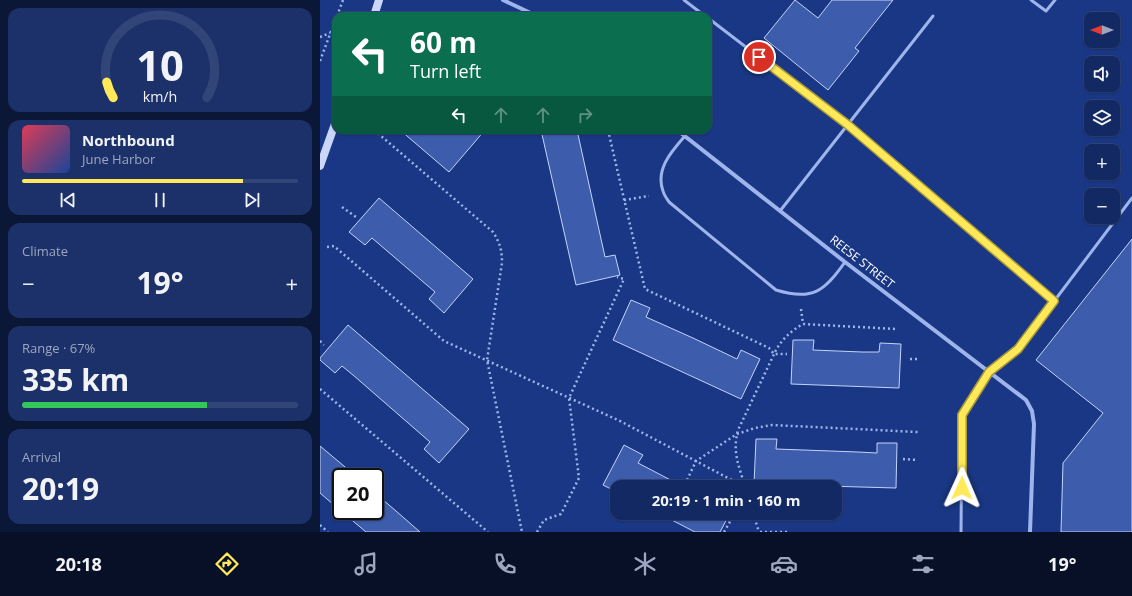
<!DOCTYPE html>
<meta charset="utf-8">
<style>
:root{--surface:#132963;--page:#1c3169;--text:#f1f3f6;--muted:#9da6be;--line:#324578;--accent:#ffe959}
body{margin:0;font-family:"Open Sans",sans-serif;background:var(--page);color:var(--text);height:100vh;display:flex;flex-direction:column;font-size:15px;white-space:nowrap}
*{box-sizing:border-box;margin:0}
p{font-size:13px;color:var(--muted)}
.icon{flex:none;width:22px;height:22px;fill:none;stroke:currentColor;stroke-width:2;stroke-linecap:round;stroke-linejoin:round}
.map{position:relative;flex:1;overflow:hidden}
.side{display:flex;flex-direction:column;gap:8px;padding:8px;background:#0a1736;width:320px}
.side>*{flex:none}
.guide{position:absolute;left:12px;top:12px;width:380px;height:122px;border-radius:12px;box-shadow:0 1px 3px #0004,0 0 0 1px var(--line);background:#0b6e4f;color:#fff;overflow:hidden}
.needle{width:26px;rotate:270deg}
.buttons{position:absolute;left:764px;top:12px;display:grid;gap:8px}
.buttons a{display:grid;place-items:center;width:36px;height:36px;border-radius:8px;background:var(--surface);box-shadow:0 1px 3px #0004,0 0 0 1px var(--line);font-size:20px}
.speed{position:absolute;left:12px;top:468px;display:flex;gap:8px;font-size:20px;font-weight:700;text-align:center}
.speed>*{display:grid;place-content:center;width:52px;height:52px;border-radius:50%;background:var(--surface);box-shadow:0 1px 3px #0004,0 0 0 1px var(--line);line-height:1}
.speed .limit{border:2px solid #111;border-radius:6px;background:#fff;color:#111}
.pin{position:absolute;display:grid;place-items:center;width:34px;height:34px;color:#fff;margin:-17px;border:2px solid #fff;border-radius:50%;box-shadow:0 1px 4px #0007}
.me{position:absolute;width:44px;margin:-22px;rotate:1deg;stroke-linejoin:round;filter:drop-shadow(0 0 3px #0008)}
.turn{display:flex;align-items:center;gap:14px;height:84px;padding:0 12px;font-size:18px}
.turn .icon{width:52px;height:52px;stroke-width:2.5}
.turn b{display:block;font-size:28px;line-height:34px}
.lanes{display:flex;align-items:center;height:38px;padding:0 12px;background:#0003;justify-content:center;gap:20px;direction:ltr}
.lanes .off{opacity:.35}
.big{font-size:30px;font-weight:700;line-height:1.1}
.side .widget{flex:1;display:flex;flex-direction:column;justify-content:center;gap:6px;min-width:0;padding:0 14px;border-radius:12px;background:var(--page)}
.side .dial{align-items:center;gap:0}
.dial svg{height:104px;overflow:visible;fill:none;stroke:var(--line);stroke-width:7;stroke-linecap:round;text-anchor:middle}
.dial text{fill:var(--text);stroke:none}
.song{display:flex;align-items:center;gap:12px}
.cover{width:48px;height:48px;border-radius:6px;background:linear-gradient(135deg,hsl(350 70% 55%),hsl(220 70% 35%))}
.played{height:4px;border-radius:2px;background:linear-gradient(90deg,var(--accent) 80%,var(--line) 80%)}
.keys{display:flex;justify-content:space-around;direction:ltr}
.heat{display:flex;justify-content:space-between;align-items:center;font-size:22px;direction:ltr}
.charge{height:6px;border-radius:3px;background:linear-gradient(90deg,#34c759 67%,var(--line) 0)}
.trip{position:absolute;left:290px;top:480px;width:232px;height:40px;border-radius:12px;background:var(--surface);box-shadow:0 1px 3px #0004,0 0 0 1px var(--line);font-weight:700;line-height:40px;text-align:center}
.dock{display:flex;height:64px;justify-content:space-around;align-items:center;background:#081028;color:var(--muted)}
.dock .icon{width:28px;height:28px}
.dock .on{color:var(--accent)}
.dock b{font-size:18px;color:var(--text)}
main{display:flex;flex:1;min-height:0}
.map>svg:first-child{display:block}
.building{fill:#3d5dac;stroke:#c3d3f9}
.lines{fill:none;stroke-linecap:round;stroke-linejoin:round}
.path{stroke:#9eb5ec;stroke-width:2.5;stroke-dasharray:2 3;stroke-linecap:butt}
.lane{stroke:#9eb5ec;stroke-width:3}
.street{stroke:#9eb5ec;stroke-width:4}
.secondary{stroke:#cad7f9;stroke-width:8}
.route-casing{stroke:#a6973a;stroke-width:10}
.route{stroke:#ffe959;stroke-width:7}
.labels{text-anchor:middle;stroke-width:3;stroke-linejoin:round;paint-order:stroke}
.street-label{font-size:12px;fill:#fff;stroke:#193784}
</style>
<main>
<section class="side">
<div class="widget dial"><svg viewBox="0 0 100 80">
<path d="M14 69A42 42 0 1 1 86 69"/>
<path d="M14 69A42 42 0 0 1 9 57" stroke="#ffe959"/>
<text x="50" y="56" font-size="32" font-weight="700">10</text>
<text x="50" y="72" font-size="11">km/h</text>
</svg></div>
<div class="widget">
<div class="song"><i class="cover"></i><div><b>Northbound</b><p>June Harbor</p></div></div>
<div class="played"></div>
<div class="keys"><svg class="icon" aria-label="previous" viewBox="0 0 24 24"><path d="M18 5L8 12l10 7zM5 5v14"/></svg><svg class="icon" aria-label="pause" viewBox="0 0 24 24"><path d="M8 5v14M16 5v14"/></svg><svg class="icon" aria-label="next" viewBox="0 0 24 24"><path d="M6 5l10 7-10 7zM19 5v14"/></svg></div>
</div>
<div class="widget"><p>Climate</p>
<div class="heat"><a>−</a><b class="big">19°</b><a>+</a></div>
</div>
<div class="widget"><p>Range · 67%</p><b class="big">335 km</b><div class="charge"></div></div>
<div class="widget"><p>Arrival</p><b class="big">20:19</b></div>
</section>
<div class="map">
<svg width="812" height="532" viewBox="0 0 812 532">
<rect width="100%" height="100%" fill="#193784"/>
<g class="building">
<path d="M475 0 498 18 512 0H573L535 48 539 51 508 90 444 38Z"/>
<path d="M80 130H165L129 172Z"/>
<path d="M221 130H257L285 257 295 255 300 275 256 285Z"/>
<path d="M59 198 153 279 124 313 109 299 115 292 52 238 45 245 29 232Z"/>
<path d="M812 239V532H741L743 463 783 413 716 360Z"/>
<path d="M311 300 330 308 326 317 373 338 417 359 421 350 440 359 421 399 293 340Z"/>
<path d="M28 325 149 429 119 463 104 449 110 442 33 375 22 366 15 373 0 360V358Z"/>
<path d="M473 340H494L493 350 542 352H559L560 343 581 344 579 388 471 384Z"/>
<path d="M436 439H457L456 449 538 452 557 453V443H577L576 488 434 484Z"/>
<path d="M304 445 323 455 318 463 364 487H297V492L283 485Z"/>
<path d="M0 446 37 477H21V511L0 493Z"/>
<path d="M55 493 76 511 100 532H46L21 511H55Z"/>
<path d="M338 513H410L400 532H375Z"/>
</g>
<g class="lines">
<g class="path">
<path d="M17 16 23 0"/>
<path d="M0 37 10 33"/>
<path d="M0 61 16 18"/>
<path d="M54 130 173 232C180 243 182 250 182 263L167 360 202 532"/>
<path d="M288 130 325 289 449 348 454 354H467"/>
<path d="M304 200 329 196"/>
<path d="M22 207 36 217"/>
<path d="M7 247 14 246 124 341 300 421 425 487"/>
<path d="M481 309 483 324"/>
<path d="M0 341 4 345"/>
<path d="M590 359H600"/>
<path d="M0 389 168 532"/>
<path d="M583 459 597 460"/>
<path d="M367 480 376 461 417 434 435 428 452 425 598 432"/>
<path d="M425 487C419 465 412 453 418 430L456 350C463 338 471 331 483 324L576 329"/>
<path d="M433 513 439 532"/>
<path d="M0 525 8 532"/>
<path d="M217 532 224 520 241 514 259 478 249 398 304 279 297 277"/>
<path d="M404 532 415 513"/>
<path d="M440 532H469"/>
</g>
<g class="lane">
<path d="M364 0 385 16"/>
<path d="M711 0 726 11 735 0"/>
<path d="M388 18 528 125 734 301"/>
<path d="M365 136C352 151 335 169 343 191 344 195 347 199 349 202L456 290C492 301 504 292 525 262"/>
<path d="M460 211 613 16"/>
<path d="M641 532 642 415 669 372 698 349 812 198"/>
</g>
<g class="street">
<path d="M183 0 217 16"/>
<path d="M357 130 525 262 706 400 712 411 714 424 710 532"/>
</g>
<g class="secondary">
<path d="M54 16 59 0"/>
<path d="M0 166 16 121"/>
</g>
</g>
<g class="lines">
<defs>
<path id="route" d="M439 57 528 125 734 301 698 349 669 372 642 415V488"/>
</defs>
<use href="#route" class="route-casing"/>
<use href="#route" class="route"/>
</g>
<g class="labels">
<g class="street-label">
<text transform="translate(542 262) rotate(38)" y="4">REESE STREET</text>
</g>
</g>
</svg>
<div class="buttons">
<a><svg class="needle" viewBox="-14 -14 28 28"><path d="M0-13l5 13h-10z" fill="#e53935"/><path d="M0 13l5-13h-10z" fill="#9da6be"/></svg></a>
<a><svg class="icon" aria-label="sound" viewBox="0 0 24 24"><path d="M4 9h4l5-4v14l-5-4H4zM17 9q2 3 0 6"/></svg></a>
<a><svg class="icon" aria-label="layers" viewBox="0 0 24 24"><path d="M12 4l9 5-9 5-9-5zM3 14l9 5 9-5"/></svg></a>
<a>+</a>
<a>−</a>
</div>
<div class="speed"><div class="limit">20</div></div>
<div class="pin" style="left:439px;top:57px;background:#d93025"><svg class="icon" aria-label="arrive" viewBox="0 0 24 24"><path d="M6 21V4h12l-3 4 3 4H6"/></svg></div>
<svg class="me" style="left:642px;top:488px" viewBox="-20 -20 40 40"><path d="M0-17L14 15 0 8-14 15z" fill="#ffe959" stroke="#fff" stroke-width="4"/></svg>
<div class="trip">20:19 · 1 min · 160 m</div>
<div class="guide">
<div class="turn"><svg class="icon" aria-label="left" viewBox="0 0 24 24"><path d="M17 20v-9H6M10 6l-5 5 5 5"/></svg><div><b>60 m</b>Turn left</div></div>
<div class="lanes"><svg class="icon" aria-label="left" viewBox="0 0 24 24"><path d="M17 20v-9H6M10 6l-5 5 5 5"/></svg><svg class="icon off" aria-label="ahead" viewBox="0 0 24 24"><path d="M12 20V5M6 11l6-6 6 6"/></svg><svg class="icon off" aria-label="ahead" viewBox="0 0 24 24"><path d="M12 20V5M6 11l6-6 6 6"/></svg><svg class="icon off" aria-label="right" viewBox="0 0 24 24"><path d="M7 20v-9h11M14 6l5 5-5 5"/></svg></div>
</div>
</div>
</main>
<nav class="dock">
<b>20:18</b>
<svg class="icon on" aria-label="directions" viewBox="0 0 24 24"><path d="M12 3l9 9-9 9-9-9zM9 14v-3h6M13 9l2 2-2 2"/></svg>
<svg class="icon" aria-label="music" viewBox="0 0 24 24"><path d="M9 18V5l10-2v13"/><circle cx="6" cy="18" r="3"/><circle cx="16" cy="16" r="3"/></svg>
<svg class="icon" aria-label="phone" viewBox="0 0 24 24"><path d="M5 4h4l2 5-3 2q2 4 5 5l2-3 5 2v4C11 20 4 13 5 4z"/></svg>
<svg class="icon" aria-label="climate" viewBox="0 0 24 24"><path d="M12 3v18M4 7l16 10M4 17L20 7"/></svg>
<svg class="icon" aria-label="car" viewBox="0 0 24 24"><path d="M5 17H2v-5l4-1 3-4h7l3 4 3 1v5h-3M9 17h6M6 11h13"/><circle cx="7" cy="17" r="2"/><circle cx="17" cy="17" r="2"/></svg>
<svg class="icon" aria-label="filters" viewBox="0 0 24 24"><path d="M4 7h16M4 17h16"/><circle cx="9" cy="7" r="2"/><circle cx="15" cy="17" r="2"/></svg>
<b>19°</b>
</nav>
